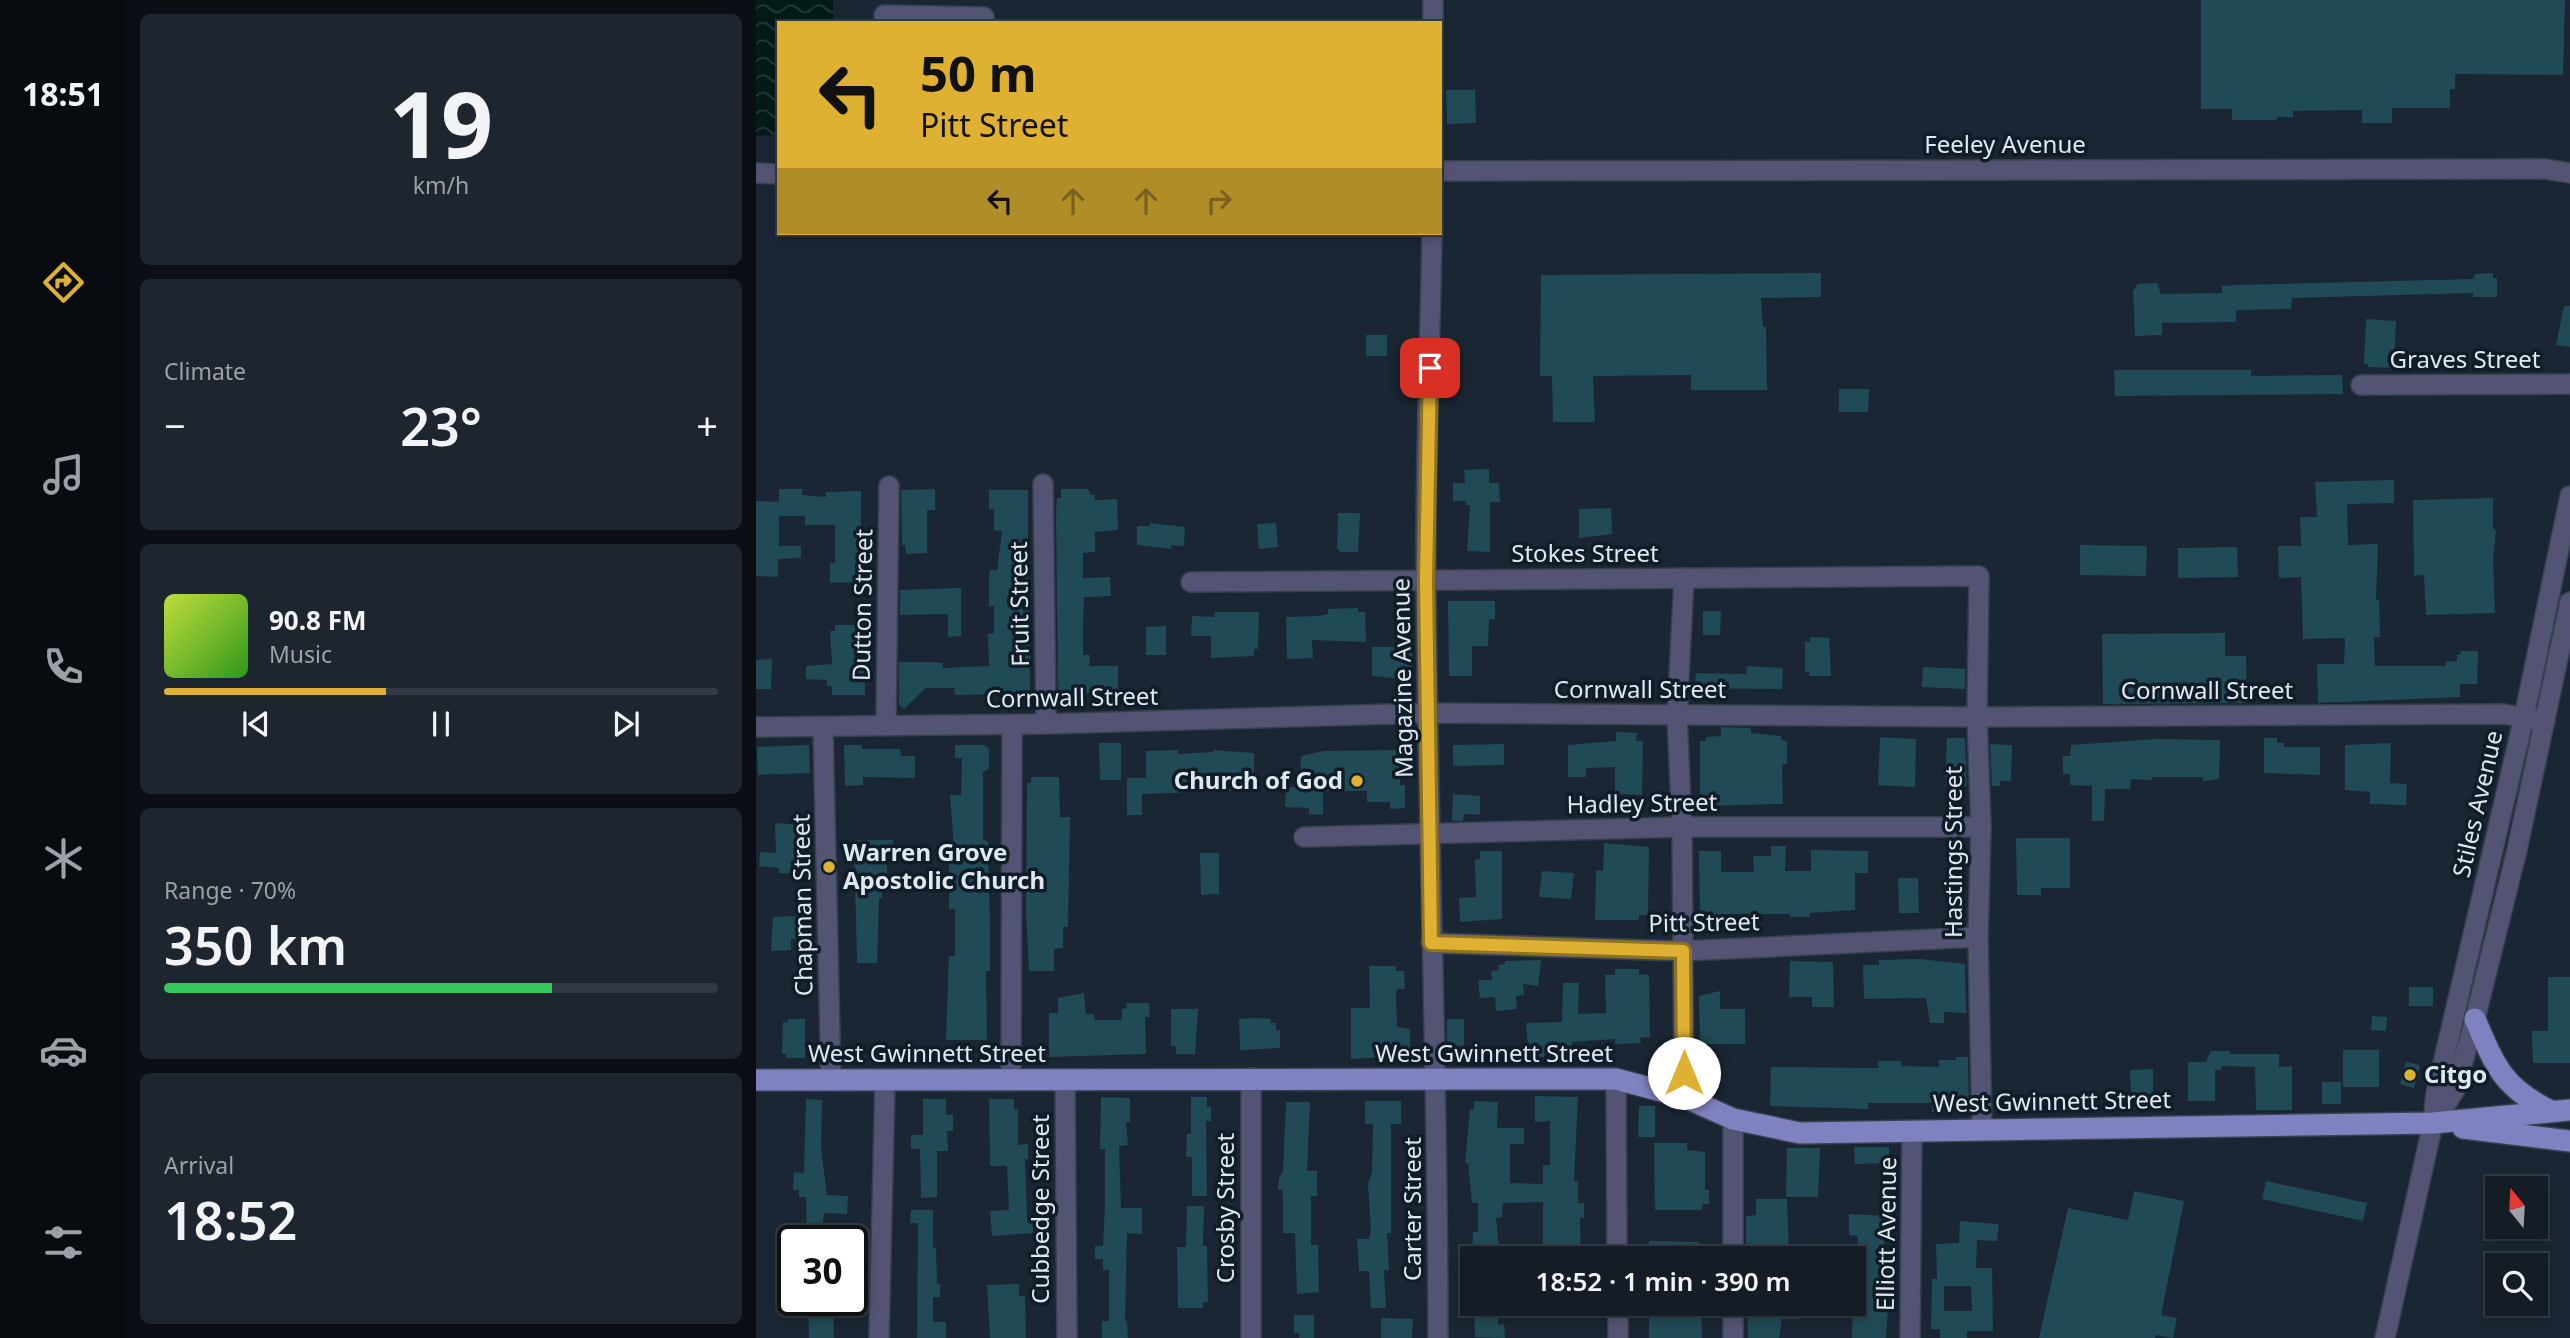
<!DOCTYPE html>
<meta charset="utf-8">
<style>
:root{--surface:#141c26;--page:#1d252e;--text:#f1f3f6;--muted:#9da1a7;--line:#333a43;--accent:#deb133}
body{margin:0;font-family:"Noto Sans",sans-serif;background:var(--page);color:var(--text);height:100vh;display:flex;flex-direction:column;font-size:26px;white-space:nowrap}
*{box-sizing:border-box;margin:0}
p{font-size:23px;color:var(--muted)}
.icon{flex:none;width:38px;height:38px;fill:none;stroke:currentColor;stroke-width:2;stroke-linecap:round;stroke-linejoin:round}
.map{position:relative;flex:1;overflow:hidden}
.details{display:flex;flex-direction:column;gap:14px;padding:14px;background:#0b0f15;width:630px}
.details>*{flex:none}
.banner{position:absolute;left:21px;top:21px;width:665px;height:214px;border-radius:0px;box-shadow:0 4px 10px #0003,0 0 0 2px var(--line);background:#deb133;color:#111;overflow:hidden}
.needle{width:46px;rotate:342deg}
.tools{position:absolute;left:1729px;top:1176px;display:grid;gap:14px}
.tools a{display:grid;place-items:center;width:63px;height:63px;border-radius:0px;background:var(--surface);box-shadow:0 4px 10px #0003,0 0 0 2px var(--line);font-size:35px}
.speed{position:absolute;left:21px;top:1225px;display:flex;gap:14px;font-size:35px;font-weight:700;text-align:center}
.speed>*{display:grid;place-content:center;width:91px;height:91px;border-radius:50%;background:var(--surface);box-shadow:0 4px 10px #0003,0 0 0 2px var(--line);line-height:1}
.speed .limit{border:4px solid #111;border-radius:10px;background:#fff;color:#111}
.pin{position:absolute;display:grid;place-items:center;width:60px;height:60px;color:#fff;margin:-30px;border-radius:14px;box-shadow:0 4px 10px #0006}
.me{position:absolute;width:77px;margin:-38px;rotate:0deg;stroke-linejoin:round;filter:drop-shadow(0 0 5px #0008)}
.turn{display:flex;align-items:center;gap:24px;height:147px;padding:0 28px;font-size:32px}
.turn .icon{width:91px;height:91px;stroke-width:2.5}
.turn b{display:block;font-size:49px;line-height:60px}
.lanes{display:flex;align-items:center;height:66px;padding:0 28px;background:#0003;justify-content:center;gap:35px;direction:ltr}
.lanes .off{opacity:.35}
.big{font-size:52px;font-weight:600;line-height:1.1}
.details .card{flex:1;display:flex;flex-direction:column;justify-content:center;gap:10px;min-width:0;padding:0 24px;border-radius:10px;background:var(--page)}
.details .dial{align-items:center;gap:0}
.dial b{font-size:91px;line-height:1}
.song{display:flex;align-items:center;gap:21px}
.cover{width:84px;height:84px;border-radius:10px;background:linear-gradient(135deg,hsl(70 70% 55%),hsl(110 70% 35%))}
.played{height:7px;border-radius:4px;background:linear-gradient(90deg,var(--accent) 40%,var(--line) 40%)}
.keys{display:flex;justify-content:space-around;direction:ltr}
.heat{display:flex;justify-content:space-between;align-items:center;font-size:38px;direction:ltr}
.charge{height:10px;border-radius:5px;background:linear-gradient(90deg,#34c759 70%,var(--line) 0)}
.trip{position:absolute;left:704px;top:1246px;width:406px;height:70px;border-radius:0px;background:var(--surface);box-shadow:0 4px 10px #0003,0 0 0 2px var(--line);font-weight:600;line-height:70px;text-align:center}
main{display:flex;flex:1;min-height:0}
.menu{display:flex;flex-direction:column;width:126px;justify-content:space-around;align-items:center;background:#080b0f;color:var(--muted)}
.menu .icon{width:49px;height:49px}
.menu .selected{color:var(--accent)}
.menu b{font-size:32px;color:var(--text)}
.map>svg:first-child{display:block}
.water{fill:url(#water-waves)}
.building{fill:#204a55;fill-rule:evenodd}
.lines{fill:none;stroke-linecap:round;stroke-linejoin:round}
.minor-casing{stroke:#36414d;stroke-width:22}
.major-casing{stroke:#36414d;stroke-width:24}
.minor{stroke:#535473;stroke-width:19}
.major{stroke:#8081c0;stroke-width:21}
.route-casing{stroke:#907321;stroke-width:18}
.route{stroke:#deb133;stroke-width:12}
.poi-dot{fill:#deb133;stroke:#101d29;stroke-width:2.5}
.labels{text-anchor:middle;stroke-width:7;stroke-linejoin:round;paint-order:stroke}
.street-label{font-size:24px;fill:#dfe7f0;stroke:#101d29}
.poi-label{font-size:24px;font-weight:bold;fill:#dfe7f0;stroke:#101d29;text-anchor:start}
</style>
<main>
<nav class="menu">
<b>18:51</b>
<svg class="icon selected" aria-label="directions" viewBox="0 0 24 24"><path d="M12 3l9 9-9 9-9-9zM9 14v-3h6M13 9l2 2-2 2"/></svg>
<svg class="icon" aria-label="music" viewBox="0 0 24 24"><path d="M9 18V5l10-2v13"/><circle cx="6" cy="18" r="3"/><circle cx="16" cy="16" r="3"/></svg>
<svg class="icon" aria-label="phone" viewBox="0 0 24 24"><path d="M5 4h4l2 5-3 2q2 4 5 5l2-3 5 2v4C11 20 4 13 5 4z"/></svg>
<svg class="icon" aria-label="climate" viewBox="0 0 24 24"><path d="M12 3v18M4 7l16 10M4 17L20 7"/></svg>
<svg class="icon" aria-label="car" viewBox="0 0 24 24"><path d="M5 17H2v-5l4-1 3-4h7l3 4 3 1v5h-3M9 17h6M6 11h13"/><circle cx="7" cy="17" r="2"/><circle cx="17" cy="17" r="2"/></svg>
<svg class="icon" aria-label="filters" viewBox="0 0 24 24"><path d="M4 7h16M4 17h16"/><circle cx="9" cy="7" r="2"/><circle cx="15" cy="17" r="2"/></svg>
</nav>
<section class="details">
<div class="card dial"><b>19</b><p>km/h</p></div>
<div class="card"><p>Climate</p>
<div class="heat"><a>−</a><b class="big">23°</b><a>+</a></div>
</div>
<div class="card">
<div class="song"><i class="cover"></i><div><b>90.8 FM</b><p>Music</p></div></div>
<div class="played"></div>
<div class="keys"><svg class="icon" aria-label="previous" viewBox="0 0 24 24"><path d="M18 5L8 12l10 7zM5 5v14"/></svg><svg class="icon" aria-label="pause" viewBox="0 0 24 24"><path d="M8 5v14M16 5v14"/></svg><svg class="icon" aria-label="next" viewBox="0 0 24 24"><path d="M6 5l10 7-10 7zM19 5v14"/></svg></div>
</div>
<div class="card"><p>Range · 70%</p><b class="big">350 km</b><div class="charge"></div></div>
<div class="card"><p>Arrival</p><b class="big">18:52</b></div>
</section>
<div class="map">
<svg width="1814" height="1338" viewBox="0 0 1814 1338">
<defs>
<pattern id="water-waves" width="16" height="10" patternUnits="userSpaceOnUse" patternTransform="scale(1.75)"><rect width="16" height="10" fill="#031a17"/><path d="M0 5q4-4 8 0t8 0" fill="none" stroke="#273b39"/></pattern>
</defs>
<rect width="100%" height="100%" fill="#1a2633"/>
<path class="water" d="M0 0H77V23H23V135L0 136Z"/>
<g class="building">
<path d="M1445 0H1809L1807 75 1699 74V89H1694V108H1636V123H1606V110L1537 111V117H1521V120H1476V109H1445Z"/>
<path d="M690 90H719L720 123 691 124Z"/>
<path d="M1065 273V297L1005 298 1007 327H1010L1011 390H935V375L837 376 839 422H797L796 376H784L785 275Z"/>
<path d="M1737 273V278H1741V297H1717V293L1536 298 1535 309 1480 310V322L1406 323V335L1379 336 1377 291 1382 284 1401 283 1405 294 1466 293V286L1480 285 1717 279 1719 274Z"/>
<path d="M1808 306H1814V347L1800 345Z"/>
<path d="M1610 319 1640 321 1638 368 1612 367V364H1608Z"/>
<rect x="610" y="335" width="21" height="21"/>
<path d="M1358 370H1495V376L1586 375 1587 394 1359 396Z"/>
<path d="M1083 389H1113L1112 412H1083Z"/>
<path d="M733 469V483H743L744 502H734V552L711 551 714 505H710V501H697V483H709L708 470Z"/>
<path d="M1638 480V503L1591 504 1592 545 1622 544 1620 600H1623L1624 637H1618L1619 666H1689V662L1701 661V655L1705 654V651H1722L1721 684H1704V697L1562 703 1561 664H1588L1589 638 1547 639 1545 577 1523 578 1522 546H1545L1544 517H1561L1559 482Z"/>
<path d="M23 489H46V495L70 497V492L105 491V573H101V582L74 583V563H79V525H49V516H23V546H45V558L22 559V577L0 576V501L23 502Z"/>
<path d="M179 489V510H171V553L150 554 149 545H146L145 490Z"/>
<path d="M305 489H332L335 495H339V500L361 499 362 530 339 532V552L327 553V578L354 577 355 596 328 597 327 620V655H334L333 666H362V689H353V694L302 693 300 512 301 498H305Z"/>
<path d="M233 490H272V581H269V606H273L274 694 199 695 198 688H170L148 709 143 704V662H177L187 663V668L233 666 232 634 238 633V606H233V577L234 570H241L246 531 238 530V509H233Z"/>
<path d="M1737 498V527L1740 531 1737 559 1739 613 1670 615 1668 575 1658 576 1657 500Z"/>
<path d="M855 508 856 534 823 538V509Z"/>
<path d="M582 513H604L602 552H584L581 548Z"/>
<path d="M394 523 429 527 428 546 415 545V549L381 545V526H394Z"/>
<path d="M520 523 522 547 503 549 501 524Z"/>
<path d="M1324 545 1391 546 1390 576 1324 575Z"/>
<path d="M1481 547 1482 577 1422 578V548Z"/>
<path d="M205 588V636L192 637V614L144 615V590Z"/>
<path d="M692 601H739V619H733L732 646H716V676H693Z"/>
<path d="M602 608V612H609L610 642 556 640 557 658 531 659 530 617 564 616 572 614V609Z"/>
<path d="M947 611H965L964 635H947Z"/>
<path d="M459 612H503L502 649H498V656L455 658V636H435L436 616 458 617Z"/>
<path d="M79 625H112V674L109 670V695H76V686H71V680L50 679V666L76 664 74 631H79Z"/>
<path d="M410 626V655H390V627Z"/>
<path d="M1469 633V656H1490L1491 703 1347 704 1346 634Z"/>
<path d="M1054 637 1073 638 1075 676H1053V672H1049V642H1054Z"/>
<path d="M616 647H640V653H656V680L616 676Z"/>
<path d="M16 659 15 689H0V660Z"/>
<path d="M991 666 1027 668 1026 689 939 688 940 673 990 674Z"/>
<path d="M1167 667 1209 669V689L1166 687Z"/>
<path d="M965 727 995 728V733L1025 736V740L1031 741V764H1026L1027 804 949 806V803H944V741H950V737L965 736Z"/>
<path d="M860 732 881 733 880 741H887L886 795 859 794V767L830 768V777H812V745L860 741Z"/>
<path d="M1124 737 1160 739 1159 787 1122 785Z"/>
<path d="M1191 738H1209L1211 786H1189Z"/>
<path d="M1508 738H1521V743H1528V747H1564V775L1508 773Z"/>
<path d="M1401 739 1464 740 1463 779 1447 781V777H1396V780L1375 779 1374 789H1349L1348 821H1336V786L1314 785V774H1307V756H1314L1315 745Z"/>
<path d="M343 743H365V780H344Z"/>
<path d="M1635 743 1634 783 1651 784 1650 805 1614 804V792L1589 790V745Z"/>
<path d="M748 744V765L697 766V745Z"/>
<path d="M1234 744 1256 745 1255 781H1244V786H1236Z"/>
<path d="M53 745 54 773 2 775 1 747Z"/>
<path d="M88 745H106V749H144L145 756H159V778L107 777V785L89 786Z"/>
<path d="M199 745H229L233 749V768L227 772V839L232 842 234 930V971H230L231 1040H190L193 956H199V909H193V848H198L194 795H205L206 758H199Z"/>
<path d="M422 750V754L457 752V750L498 753V790L386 794V815H371V778H390V751Z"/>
<path d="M644 750V785H649V808L634 809V802H611V791H567V815L553 814V808L529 807 530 787H544L545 756 568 751Z"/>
<path d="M275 777H303L304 817H314L312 927H307V948L298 949V971H273L270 911 271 783H275Z"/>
<path d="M697 794 724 796V815L708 814 707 821H696Z"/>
<path d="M19 823 52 826V874L23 873V868L3 866 4 852 20 853Z"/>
<path d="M1260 838H1314V888H1285V895H1261Z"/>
<path d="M98 840H137V858H131V882H126V898H123L121 963H101Z"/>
<path d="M848 843 893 847 892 915H883V920H839L840 870 847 871Z"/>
<path d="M1015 846H1030L1029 871H1055V850L1112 851V873H1099V910L1054 913V917H1034V914H965V920H944L943 851H965V872H998L997 856H1015Z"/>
<path d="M724 851H746V919L704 922 703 898 720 897 719 860 724 859Z"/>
<path d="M444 853H463V894L445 895Z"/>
<path d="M786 871 818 873 815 899 783 897Z"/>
<path d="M1142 878H1162L1163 913H1143Z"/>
<path d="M40 916 41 939H35V950L15 951 17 917Z"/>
<path d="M1164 959 1209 964 1210 1013 1188 1012V1023H1174L1170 998 1108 999 1107 965H1123V960Z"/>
<path d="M785 960 782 986 767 984 768 995 760 996 761 1009 740 1011 739 997 724 998 722 980H736L735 971 743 970 742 965 749 964V961Z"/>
<path d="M1034 961 1077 962 1078 1007H1056V997H1033Z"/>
<path d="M613 966H640V971H648L649 989H641L640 994 641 1027 654 1029V1052H650L649 1056 595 1059V1008H614Z"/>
<path d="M859 969H883V974L893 975 894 1037 884 1038 885 1043 859 1044V1039L816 1042V1046L790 1047 788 1057H773L770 1023 806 1022 807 983H823L822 1014 850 1013 849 975H859Z"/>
<path d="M1792 977H1814V1063H1777L1776 1031H1792Z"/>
<rect x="1653" y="987" width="24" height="19"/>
<path d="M964 991V1009H989V1044H944L943 996Z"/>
<path d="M328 993 330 1014H338V1020H366V1009L371 1008 370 1003H393L394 1017H389L390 1054 293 1057V1013H302V998Z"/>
<path d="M415 1009H442L439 1054H420V1046H415Z"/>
<path d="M1616 1016 1631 1017 1630 1031 1615 1030Z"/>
<path d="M498 1018 515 1019 514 1023H520V1030H524V1048L484 1050 483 1019Z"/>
<path d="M32 1019H49V1058H30V1054H26L27 1022H32Z"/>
<rect x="691" y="1019" width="17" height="33"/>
<rect x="1587" y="1050" width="36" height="37"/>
<path d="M1455 1051H1474V1054H1523V1067L1536 1066V1110H1500L1499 1067 1466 1066 1465 1070H1459V1101H1432V1062H1450Z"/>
<path d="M1200 1057H1212L1213 1113 1176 1112V1103H1112V1109L1014 1106 1015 1067 1122 1068V1061H1145V1066L1183 1067V1060H1200Z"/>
<path d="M1650 1062 1664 1065 1658 1088 1644 1084Z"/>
<path d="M1397 1069V1105L1394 1109H1376L1374 1070Z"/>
<rect x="1566" y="1082" width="19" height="22"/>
<path d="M779 1096 822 1097 818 1181H822V1203H828V1218H824L825 1258H787V1202L747 1203 746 1217 740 1218 744 1258H716L717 1232H722V1203H716L712 1163H709L714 1109H718V1101L742 1102 741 1128H768V1144H754V1183L787 1184V1165H794V1121L779 1122Z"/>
<path d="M345 1097 374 1098V1122H370L372 1145 363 1146 365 1208H386V1234L371 1233 369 1321H371L372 1338H346V1321H353V1270H347V1259H339V1246H347L349 1205V1149H344Z"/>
<path d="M435 1097H451V1107H455V1121H450L451 1196H436V1157H430L431 1134H435Z"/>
<path d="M50 1099 66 1100 65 1148 71 1195 92 1196 91 1214 68 1213 65 1235H51L50 1197H43V1190H37L38 1172 48 1173Z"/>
<path d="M167 1099H190V1115L197 1114V1131H191L192 1151H181V1197L165 1198 164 1149H155V1135H167Z"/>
<path d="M233 1099H258V1109H262V1145L272 1144V1159H269L271 1217H276L277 1233 236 1236 234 1211 253 1210 251 1166H234Z"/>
<path d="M609 1101H645V1124H635V1233H631L633 1270H628L630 1308H615L613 1271H603L601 1239H613L615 1230 612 1184 616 1172 617 1124H609Z"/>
<path d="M530 1102H554L551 1171H561V1196H555V1245H562L563 1292 541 1294 539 1233H527V1196L526 1190H522L523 1178 527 1171Z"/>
<path d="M883 1106H899V1137H882Z"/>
<path d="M898 1143H931V1150L949 1152V1190H953V1204H946V1210H899Z"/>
<path d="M1098 1147H1133V1163L1099 1164Z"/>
<path d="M1031 1148H1064L1062 1197H1030Z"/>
<path d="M1510 1181 1611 1203 1607 1221 1506 1199Z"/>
<path d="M1378 1191 1428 1201 1405 1315 1421 1318 1417 1338 1400 1335 1399 1338H1283L1312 1208 1372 1220Z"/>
<path d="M1000 1199H1031L1033 1252H1018V1258H1002L1003 1251H990V1216L1000 1215Z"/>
<path d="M431 1206H448L447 1246H451L452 1302H447V1308H422L421 1247H430Z"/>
<path d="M155 1210H177V1248L180 1247 181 1284H184V1297H177V1322H190V1338H161L162 1223H154Z"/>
<path d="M1093 1214 1132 1216 1126 1258 1135 1260 1130 1338H1096L1098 1266H1102V1236L1093 1235Z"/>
<path d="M1204 1221 1243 1224 1241 1241 1221 1240 1220 1268H1236L1237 1331H1211V1338H1184V1329H1175L1176 1279H1181L1180 1244 1203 1243ZM1188 1286H1215L1216 1311H1188Z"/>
<path d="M893 1241 943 1242V1258H893Z"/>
<path d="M263 1284V1296H269L270 1338H234L231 1285Z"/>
<path d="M52 1300H77L78 1338H53Z"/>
<path d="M718 1304H743L742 1325 748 1324 749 1338 719 1337Z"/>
<path d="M893 1304H945L946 1338H893Z"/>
<path d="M991 1304H1044L1045 1319H1026L1023 1338H992Z"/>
<path d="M538 1315H558V1338H543V1333H538Z"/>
<path d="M625 1318 657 1319 656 1338H625Z"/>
</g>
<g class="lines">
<defs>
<g id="minor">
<path d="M677 0V23"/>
<path d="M128 15 228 17"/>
<path d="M684 171 1789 169 1814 173"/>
<path d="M0 173 23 174"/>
<path d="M676 233C674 349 669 466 670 583 672 835 682 1086 682 1338"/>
<path d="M1605 385 1814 384"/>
<path d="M287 484 290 724"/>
<path d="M435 582 1223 576 1221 717 1225 827 1222 937 1226 1129"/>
<path d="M130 724 133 486"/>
<path d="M0 727 290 724 672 713 1221 717 1748 714 1789 722"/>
<path d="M67 728 75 1081"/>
<path d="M548 837 926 827H1225"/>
<path d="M675 943 927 951 1222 937"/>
<path d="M860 1079 861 1258"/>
<path d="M255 1080 256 725"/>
<path d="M309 1080 311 1338"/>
<path d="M928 1097 926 827 921 715 928 578"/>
<path d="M977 1119V1258"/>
<path d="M1680 1119 1699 1090 1719 1019 1761 850 1814 602"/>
<path d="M862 1304V1338"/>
<path d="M977 1304V1338"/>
<path d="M123 1338 129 1081"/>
<path d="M495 1338V1078"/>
<path d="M1154 1338 1156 1131"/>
<path d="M1629 1338 1677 1123 1680 1093 1768 717 1814 496"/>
</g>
<g id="major">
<path d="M1719 1019C1739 1066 1747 1088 1795 1111"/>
<path d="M0 1080 860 1079 928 1097 977 1119 1044 1133 1677 1123 1814 1110"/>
<path d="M1707 1128 1814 1141"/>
</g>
</defs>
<use href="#minor" class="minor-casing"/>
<use href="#major" class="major-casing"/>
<use href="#minor" class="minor"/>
<use href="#major" class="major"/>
</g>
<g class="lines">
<defs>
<path id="route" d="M674 368 670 580 675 943 927 951 928 1073"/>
</defs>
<use href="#route" class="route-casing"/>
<use href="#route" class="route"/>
</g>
<g class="poi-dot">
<circle cx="601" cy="781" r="7"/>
<circle cx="73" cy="867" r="7"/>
<circle cx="1654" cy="1075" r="7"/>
</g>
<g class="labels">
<g class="street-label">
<text x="1249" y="153">Feeley Avenue</text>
<text x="1709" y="368">Graves Street</text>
<text x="829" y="562">Stokes Street</text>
<text transform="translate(264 604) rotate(-91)" y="8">Fruit Street</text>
<text transform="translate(107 605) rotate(-89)" y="8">Dutton Street</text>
<text transform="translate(647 678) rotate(-91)" y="8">Magazine Avenue</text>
<text x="884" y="698">Cornwall Street</text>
<text x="1451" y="699">Cornwall Street</text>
<text transform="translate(316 698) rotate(-1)" y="8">Cornwall Street</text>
<text transform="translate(886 804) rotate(-1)" y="8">Hadley Street</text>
<text transform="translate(1722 804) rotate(-77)" y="8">Stiles Avenue</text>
<text transform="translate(1198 852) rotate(-90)" y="8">Hastings Street</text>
<text transform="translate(47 905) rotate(-91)" y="8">Chapman Street</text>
<text transform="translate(948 923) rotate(-1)" y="8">Pitt Street</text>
<text x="171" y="1062">West Gwinnett Street</text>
<text x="738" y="1062">West Gwinnett Street</text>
<text transform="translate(1296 1102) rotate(-1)" y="8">West Gwinnett Street</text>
<text transform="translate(470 1208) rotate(-90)" y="8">Crosby Street</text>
<text transform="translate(285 1209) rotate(-90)" y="8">Cubbedge Street</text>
<text transform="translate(657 1209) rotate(-90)" y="8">Carter Street</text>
<text transform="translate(1131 1234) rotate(-89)" y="8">Elliott Avenue</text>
</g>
<g class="poi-label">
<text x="587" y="789" text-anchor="end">Church of God</text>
<text x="87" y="861">Warren Grove<tspan x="87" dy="28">Apostolic Church</tspan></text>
<text x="1668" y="1083">Citgo</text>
</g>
</g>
</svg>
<div class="tools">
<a><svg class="needle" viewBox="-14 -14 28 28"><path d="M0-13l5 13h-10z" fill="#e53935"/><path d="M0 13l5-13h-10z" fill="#9da1a7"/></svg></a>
<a><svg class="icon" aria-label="search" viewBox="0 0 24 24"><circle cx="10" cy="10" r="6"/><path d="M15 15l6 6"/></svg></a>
</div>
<div class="speed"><div class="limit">30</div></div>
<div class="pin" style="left:674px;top:368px;background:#d93025"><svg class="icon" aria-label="arrive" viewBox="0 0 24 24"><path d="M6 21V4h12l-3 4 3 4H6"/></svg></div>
<svg class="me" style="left:928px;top:1073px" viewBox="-20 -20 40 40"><circle r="19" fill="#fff"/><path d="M0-13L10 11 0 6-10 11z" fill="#deb133"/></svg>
<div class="trip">18:52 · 1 min · 390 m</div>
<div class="banner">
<div class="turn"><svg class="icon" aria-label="left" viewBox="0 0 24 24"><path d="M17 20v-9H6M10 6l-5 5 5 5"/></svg><div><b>50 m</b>Pitt Street</div></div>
<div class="lanes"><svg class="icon" aria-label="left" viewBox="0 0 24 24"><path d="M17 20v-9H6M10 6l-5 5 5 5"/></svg><svg class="icon off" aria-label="ahead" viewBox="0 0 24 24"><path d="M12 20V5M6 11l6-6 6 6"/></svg><svg class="icon off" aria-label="ahead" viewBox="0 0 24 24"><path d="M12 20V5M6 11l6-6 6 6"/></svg><svg class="icon off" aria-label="right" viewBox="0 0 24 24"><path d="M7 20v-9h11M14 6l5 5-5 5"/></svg></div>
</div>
</div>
</main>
